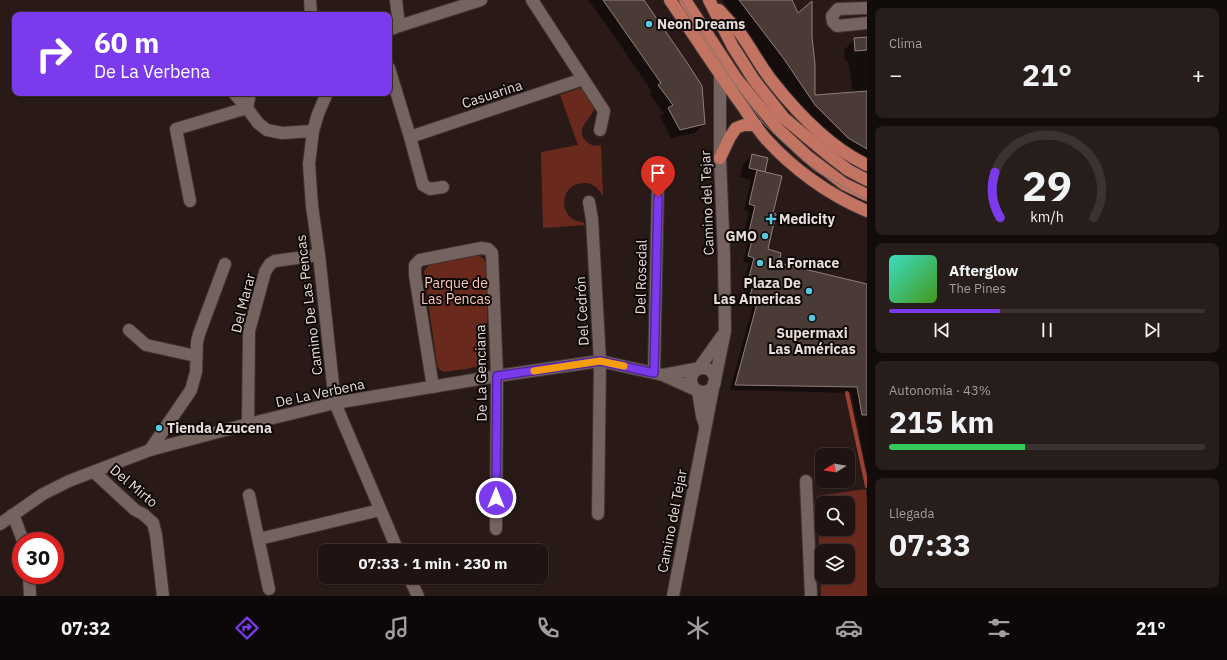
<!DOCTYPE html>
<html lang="es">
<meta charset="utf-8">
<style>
:root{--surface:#1f1411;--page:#271d1a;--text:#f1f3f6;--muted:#a19e9f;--line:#3c3331;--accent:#7c3aed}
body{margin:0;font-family:"IBM Plex Sans",sans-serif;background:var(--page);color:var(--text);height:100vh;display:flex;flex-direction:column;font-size:15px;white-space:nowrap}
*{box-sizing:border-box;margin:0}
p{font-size:13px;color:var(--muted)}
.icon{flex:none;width:22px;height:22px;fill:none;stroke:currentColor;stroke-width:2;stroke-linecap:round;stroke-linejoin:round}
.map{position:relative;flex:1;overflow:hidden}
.drawer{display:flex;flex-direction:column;gap:8px;padding:8px;background:#110b09;width:360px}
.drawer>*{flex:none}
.hud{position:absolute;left:12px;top:12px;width:380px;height:84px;border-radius:8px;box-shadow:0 1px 3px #0004,0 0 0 1px var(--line);background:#7c3aed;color:#fff;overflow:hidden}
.needle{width:26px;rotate:259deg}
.buttons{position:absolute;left:815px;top:448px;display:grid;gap:8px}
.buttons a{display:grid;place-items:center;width:40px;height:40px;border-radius:8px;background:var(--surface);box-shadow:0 1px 3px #0004,0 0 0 1px var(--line);font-size:20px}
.speed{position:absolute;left:12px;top:532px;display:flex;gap:8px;font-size:20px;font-weight:700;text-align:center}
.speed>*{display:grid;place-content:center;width:52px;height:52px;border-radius:50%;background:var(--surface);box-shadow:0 1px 3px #0004,0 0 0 1px var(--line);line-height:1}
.speed .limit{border:6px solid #d22;background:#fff;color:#111}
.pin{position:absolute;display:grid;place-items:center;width:34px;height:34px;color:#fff;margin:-41px -17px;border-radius:50% 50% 50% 0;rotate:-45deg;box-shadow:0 0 4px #0007}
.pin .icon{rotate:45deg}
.me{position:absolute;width:44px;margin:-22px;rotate:0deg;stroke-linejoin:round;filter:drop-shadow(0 0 3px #0008)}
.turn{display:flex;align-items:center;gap:14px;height:84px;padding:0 16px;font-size:18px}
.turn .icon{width:52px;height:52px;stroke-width:2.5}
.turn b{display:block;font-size:28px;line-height:34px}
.big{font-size:30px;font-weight:700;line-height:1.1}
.drawer .card{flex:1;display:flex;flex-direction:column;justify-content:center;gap:6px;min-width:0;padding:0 14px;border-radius:8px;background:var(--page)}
.drawer .dial{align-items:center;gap:0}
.dial svg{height:104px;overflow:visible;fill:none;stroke:var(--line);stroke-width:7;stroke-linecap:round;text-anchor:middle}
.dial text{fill:var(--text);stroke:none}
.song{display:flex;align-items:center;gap:12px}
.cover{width:48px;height:48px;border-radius:6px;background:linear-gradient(135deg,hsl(170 70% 55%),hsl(100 70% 35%))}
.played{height:4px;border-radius:2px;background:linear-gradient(90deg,var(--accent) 35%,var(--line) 35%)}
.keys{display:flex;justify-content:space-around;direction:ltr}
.heat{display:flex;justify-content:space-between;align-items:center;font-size:22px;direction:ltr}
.charge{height:6px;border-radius:3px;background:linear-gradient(90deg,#34c759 43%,var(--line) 0)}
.trip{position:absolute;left:318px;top:544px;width:230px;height:40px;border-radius:8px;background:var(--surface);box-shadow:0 1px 3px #0004,0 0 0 1px var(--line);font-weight:700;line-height:40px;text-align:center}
.tabs{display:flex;height:64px;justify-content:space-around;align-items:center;background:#0c0807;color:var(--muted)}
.tabs .icon{width:28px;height:28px}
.tabs .current{color:var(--accent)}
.tabs b{font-size:18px;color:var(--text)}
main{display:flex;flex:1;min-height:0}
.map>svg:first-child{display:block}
.green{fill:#692a1d;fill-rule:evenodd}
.shadow{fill:#0007}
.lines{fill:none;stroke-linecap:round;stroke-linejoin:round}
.stream{stroke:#9c412f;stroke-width:4}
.building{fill:#4b3b37;stroke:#917e7a}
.minor-casing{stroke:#403433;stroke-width:14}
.major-casing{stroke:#403433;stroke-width:14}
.minor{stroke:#75635f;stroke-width:12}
.major{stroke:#c37361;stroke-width:12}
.tram{stroke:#817472;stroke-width:1}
.route-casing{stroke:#51269a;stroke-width:10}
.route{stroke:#7c3aed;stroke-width:7}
.slow{stroke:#f59e0b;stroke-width:7}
.poi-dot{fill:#56c9e1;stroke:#0d0706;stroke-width:1.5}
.labels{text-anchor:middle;stroke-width:4;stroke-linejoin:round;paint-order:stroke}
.poi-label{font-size:14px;font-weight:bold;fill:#e7dcda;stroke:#0d0706;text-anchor:start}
.street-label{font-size:14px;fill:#e7dcda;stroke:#0d0706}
.park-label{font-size:14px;fill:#fdc9bd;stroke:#0d0706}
</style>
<main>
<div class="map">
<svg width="867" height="596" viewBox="0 0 867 596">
<rect width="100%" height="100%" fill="#291a17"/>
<g class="green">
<path d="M580 88C586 93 592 103 594 110 589 120 575 129 586 141 590 145 595 147 601 145L603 196C599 189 594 184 586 183 558 181 557 221 583 222L585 225 543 228 541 152 578 145 560 95Z"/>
<path d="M475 256H479L484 259 487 266V359L482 365 466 369 443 372 439 369 437 365 424 271 429 265Z"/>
<path d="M866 489 867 504V596H821L817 496ZM822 503H848V529H822ZM822 551H848V577H822Z"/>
</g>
<g class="shadow">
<path d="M588 0H643L704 124 695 133 671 138 660 117 664 113 650 95 652 92 613 34Z"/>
<path d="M722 0H790L811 37 814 96 853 93 848 61H845L844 50 855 39 867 38V165L804 116 773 70Z"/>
<path d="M752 155 764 171 772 214 766 250 778 263 863 284 867 279V473L851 393 730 390 753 305 744 303 749 286 744 283 749 263 743 262 748 242H742L749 211 744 210 751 180 740 177 743 164Z"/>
</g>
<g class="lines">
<path class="stream" d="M847 393 867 486"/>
</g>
<g class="building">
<path d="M603 0H644L688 64 702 86 705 124 680 130 668 108 673 105 658 85 661 83Z"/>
<path d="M739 0H792L798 13 812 1V37L815 64V95L867 91V149L848 138 815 105 784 59Z"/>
<path d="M867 37V50L855 51 854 38Z"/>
<path d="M752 154 768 158 765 172 749 168Z"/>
<path d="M757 170 782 176 773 213 776 214 768 249 781 253 779 263 867 284V415H862L857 387 735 385 758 300 749 298 755 280 749 277 754 258 748 256 753 236H748L755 206 749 204Z"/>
</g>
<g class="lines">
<defs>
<g id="minor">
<path d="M310 0 311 15"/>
<path d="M396 0 399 26"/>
<path d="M532 0 604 111 600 130"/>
<path d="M867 8 838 9 832 16 833 22 837 26 867 23"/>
<path d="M389 30 399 26 481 0"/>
<path d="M389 68 410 137 423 185 430 189 443 187"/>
<path d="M234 93 247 108 258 123 267 130 282 133 313 131"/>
<path d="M327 93 318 114 313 131 309 164 312 206 319 255 335 403 398 551"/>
<path d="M410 137 583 79"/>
<path d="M190 201 176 129 247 108 250 93"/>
<path d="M589 202 592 219 600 361 598 514"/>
<path d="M129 330 146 345 196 356"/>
<circle cx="703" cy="380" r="12"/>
<path d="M699 368 722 336"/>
<path d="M654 373 658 181"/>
<path d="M663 375 695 369"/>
<path d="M715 380 725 331 724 256 720 158V73"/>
<path d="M433 387 415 275V265L420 260 481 248 488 249 492 253 497 376 496 529"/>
<path d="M698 391 702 416 705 425"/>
<path d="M248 424 249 331 265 272 270 264 275 261 319 255"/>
<path d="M150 450 191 390 196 372 197 342 199 334 225 264"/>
<path d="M94 472 135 510 143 514 153 523 156 535 163 596"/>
<path d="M806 481 811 596"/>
<path d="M249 495 269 589"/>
<path d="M12 515 16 522 23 541"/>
<path d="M0 524 43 494 69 481 150 450 248 424 335 403 497 376 600 361 663 375 694 389"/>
<path d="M259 539 380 510"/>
<path d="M29 575 30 596"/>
<path d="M409 577 418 596"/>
<path d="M673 596 714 383"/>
</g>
<g id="major">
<path d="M670 0C694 35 716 70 741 104 749 115 756 128 766 139 793 169 829 195 867 211"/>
<path d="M685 0 736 78 779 130 807 156 844 184 867 195"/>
<path d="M709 0 733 47 754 80 784 118 826 153 848 170 867 180"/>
<path d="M719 10C726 18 733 25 740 33 751 48 760 66 772 81 798 114 829 147 867 165"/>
<path d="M720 158 730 137 736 128 744 125H756"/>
</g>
</defs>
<use href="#minor" class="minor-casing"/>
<use href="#major" class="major-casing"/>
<use href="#minor" class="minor"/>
<use href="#major" class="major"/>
<path class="tram" d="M681 0 732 80 764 124 814 170 867 200"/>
</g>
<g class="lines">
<defs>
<path id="route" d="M496 498 497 376 600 361 654 373 658 197"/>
</defs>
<use href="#route" class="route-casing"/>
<use href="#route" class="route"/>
<path class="slow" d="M534 371 600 361 624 366"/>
</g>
<g class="poi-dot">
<circle cx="649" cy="24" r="4"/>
<path d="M769 213h4v4h4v4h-4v4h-4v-4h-4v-4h4z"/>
<circle cx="765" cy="236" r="4"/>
<circle cx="760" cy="263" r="4"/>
<circle cx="809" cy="291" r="4"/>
<circle cx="812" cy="318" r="4"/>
<circle cx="159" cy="428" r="4"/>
</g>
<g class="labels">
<g class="poi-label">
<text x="657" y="29">Neon Dreams</text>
<text x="779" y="224">Medicity</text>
<text x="757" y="241" text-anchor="end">GMO</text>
<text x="768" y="268">La Fornace</text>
<text x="801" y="288" text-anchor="end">Plaza De<tspan x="801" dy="16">Las Americas</tspan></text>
<text x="812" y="338" text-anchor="middle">Supermaxi<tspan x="812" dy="16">Las Américas</tspan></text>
<text x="167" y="433">Tienda Azucena</text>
</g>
<g class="street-label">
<text transform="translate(492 94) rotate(-18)" y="5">Casuarina</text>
<text transform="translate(707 203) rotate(-92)" y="5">Camino del Tejar</text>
<text transform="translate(641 277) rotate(-89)" y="5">Del Rosedal</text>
<text transform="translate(243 303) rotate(-76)" y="5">Del Marar</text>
<text transform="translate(309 305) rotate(-97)" y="5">Camino De Las Pencas</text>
<text transform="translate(582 311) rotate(-93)" y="5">Del Cedrón</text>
<text transform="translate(481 373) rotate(-91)" y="5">De La Genciana</text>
<text transform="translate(320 393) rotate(-12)" y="5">De La Verbena</text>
<text transform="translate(134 486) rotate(40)" y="5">Del Mirto</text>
<text transform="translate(672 521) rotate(-79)" y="5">Camino del Tejar</text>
</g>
<g class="park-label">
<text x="456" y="288">Parque de<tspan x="456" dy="16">Las Pencas</tspan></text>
</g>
</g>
</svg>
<div class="buttons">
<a><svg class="needle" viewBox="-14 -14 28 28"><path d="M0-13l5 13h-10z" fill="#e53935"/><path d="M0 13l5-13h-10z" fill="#a19e9f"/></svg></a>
<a><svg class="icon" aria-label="search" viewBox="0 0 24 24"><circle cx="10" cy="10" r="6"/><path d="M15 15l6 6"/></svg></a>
<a><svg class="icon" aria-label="layers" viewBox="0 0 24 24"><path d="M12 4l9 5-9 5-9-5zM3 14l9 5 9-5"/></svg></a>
</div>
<div class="speed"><div class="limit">30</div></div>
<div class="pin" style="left:658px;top:197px;background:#d93025"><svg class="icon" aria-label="arrive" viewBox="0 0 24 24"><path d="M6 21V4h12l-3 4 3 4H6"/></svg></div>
<svg class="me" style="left:496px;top:498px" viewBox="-20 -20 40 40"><circle r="17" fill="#7c3aed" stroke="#fff" stroke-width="3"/><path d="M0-11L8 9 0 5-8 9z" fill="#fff"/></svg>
<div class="trip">07:33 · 1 min · 230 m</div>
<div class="hud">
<div class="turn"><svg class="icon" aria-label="right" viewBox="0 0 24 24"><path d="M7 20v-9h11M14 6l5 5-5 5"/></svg><div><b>60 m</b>De La Verbena</div></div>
</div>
</div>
<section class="drawer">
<div class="card"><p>Clima</p>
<div class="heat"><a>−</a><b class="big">21°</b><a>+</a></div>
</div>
<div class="card dial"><svg viewBox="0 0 100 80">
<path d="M14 69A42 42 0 1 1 86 69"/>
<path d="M14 69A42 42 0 0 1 10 34" stroke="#7c3aed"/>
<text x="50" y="56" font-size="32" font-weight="700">29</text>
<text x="50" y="72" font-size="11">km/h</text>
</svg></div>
<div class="card">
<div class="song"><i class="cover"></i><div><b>Afterglow</b><p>The Pines</p></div></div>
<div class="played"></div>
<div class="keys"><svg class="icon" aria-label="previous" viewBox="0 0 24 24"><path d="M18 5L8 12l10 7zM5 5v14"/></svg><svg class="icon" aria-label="pause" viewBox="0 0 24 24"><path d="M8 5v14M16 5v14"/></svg><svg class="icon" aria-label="next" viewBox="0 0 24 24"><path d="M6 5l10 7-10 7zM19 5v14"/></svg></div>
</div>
<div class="card"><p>Autonomía · 43%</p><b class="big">215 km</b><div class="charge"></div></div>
<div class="card"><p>Llegada</p><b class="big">07:33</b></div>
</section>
</main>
<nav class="tabs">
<b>07:32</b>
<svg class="icon current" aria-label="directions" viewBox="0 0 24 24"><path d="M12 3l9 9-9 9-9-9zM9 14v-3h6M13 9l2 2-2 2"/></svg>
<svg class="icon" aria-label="music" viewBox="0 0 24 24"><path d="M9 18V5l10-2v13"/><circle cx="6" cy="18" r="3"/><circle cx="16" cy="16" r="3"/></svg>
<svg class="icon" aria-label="phone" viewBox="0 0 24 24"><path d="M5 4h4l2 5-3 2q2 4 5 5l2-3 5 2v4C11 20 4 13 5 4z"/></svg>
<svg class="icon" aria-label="climate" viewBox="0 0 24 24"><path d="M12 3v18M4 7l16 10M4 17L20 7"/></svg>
<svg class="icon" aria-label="car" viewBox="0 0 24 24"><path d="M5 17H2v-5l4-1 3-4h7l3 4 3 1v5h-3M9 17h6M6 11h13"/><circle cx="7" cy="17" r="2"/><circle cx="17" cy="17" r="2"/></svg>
<svg class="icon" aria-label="filters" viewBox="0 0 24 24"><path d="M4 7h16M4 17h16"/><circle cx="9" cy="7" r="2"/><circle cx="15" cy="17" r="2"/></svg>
<b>21°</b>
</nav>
